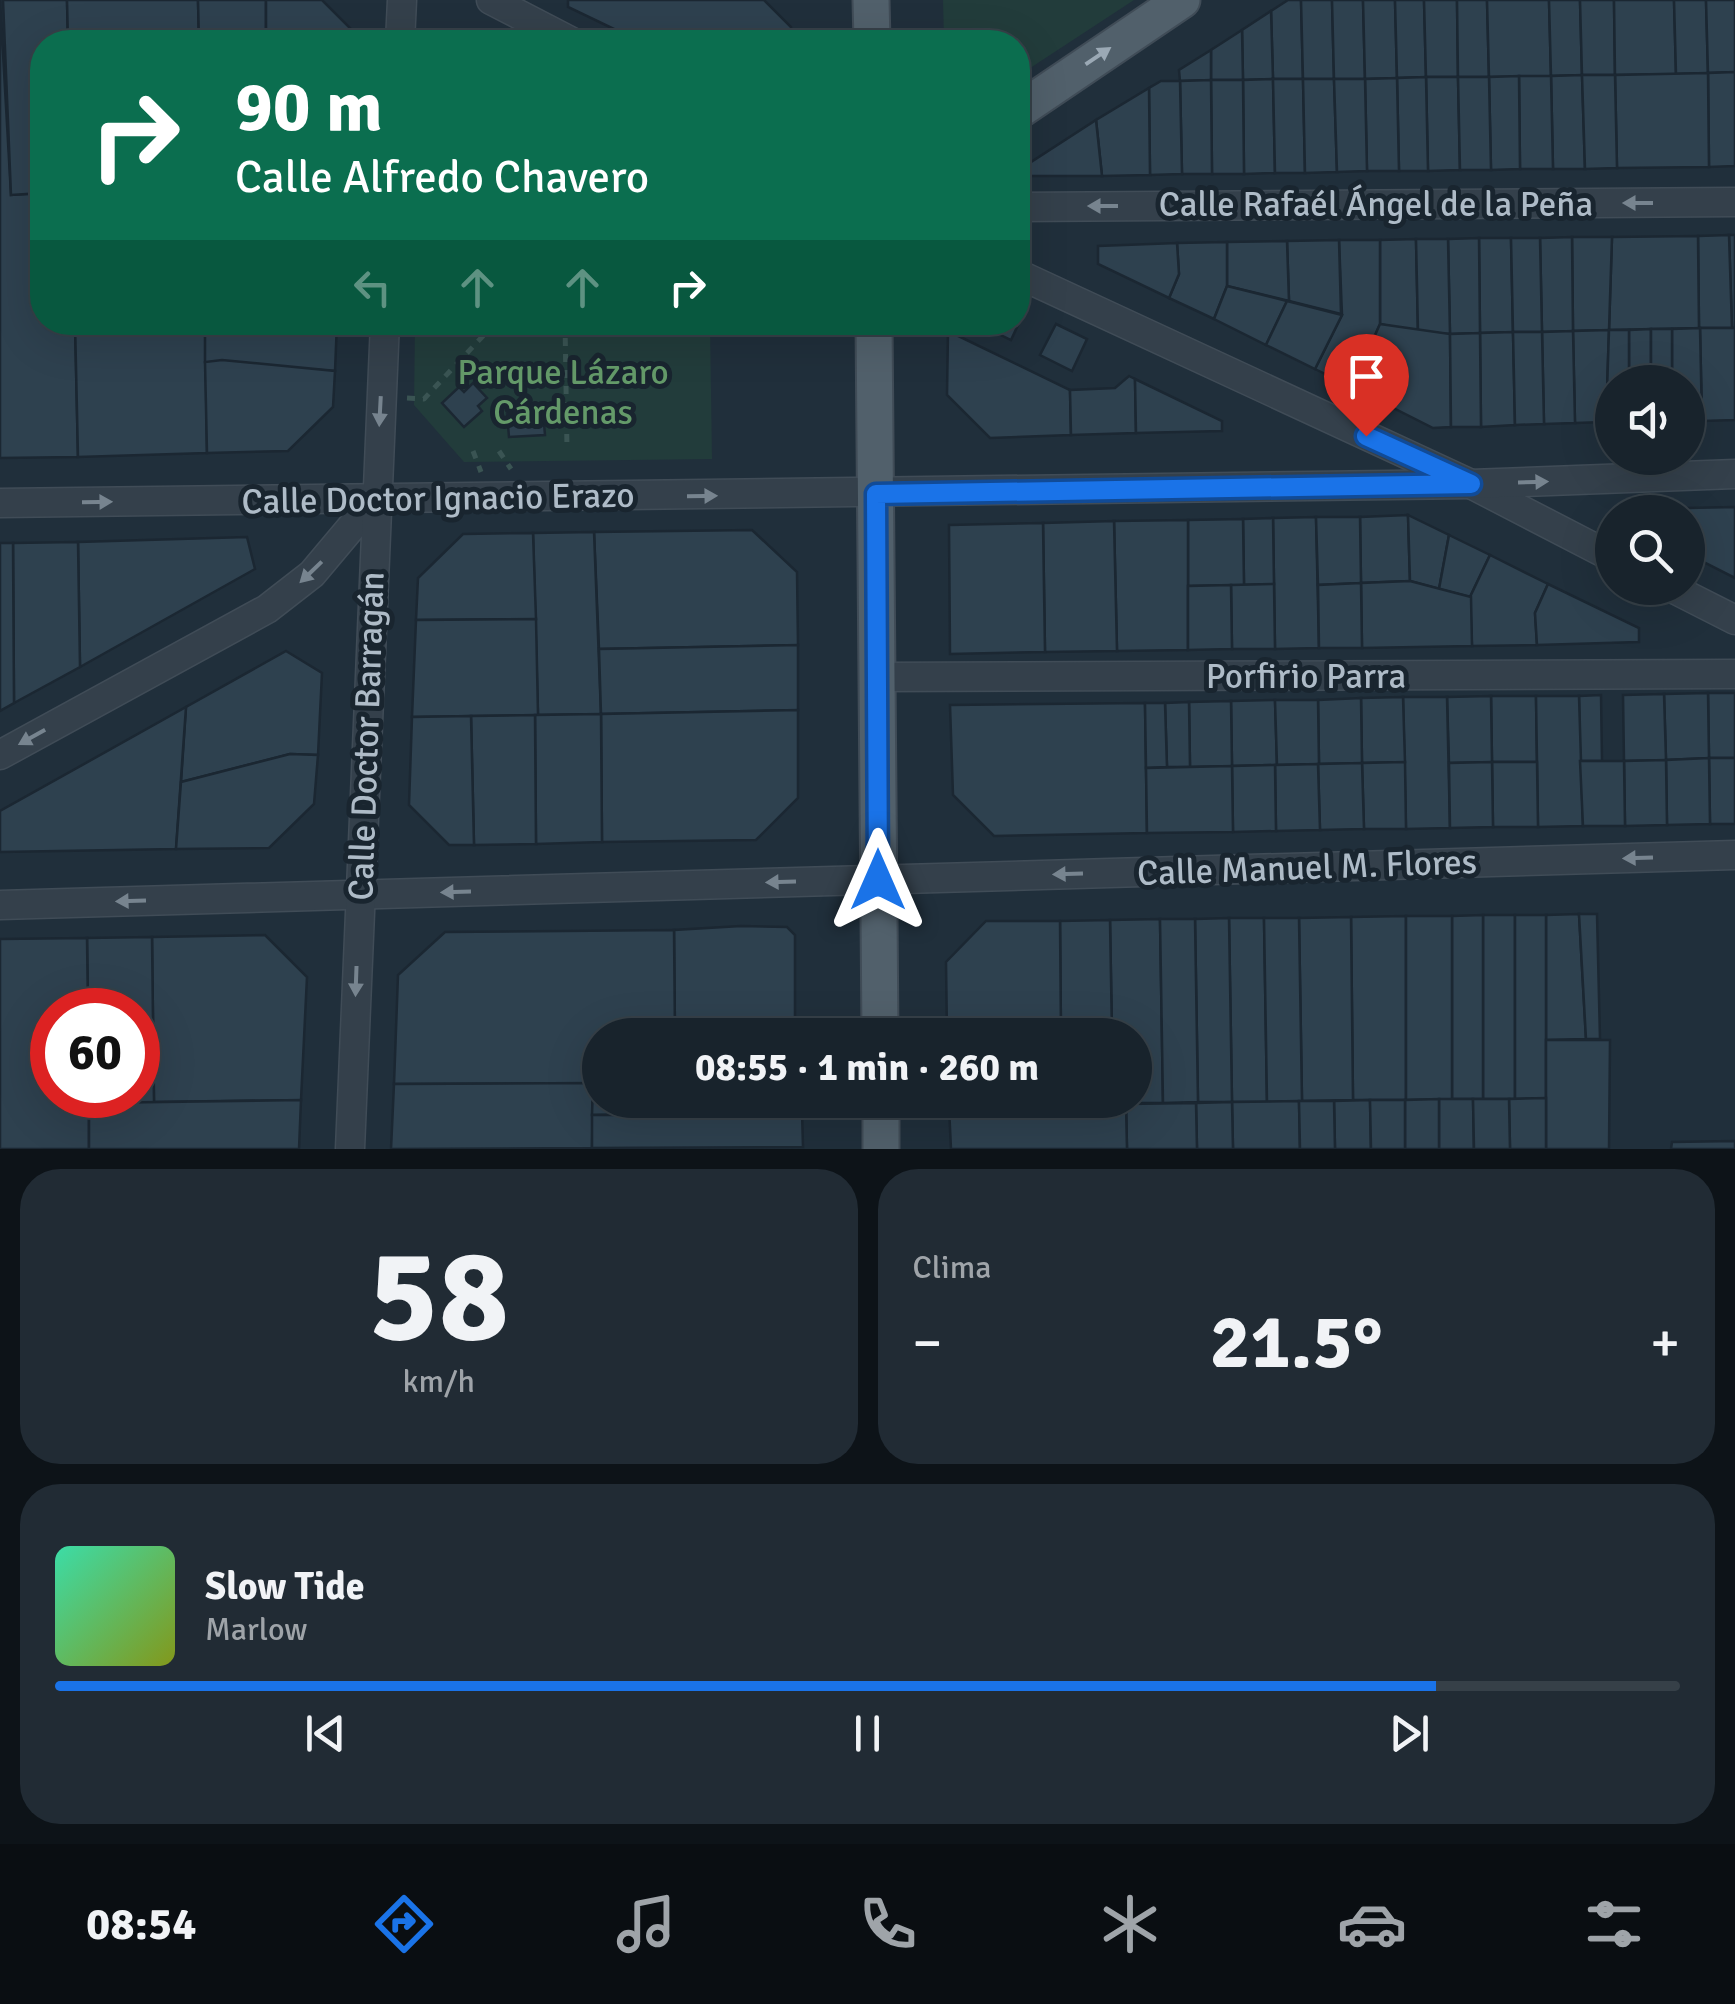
<!DOCTYPE html>
<html lang="es">
<meta charset="utf-8">
<style>
:root{--surface:#18232c;--page:#212b34;--text:#f1f3f6;--muted:#9fa4a9;--line:#364048;--accent:#1a73e8}
body{margin:0;font-family:Signika,sans-serif;background:var(--page);color:var(--text);height:100vh;display:flex;flex-direction:column;font-size:38px;white-space:nowrap}
*{box-sizing:border-box;margin:0}
p{font-size:32px;color:var(--muted)}
.icon{flex:none;width:55px;height:55px;fill:none;stroke:currentColor;stroke-width:2;stroke-linecap:round;stroke-linejoin:round}
.map{position:relative;height:1149px;overflow:hidden}
.details{display:flex;flex-direction:column;gap:20px;padding:20px;background:#0d1318;flex:1}
.details>*{flex:none}
.banner{position:absolute;left:30px;top:30px;width:1000px;height:305px;border-radius:40px;box-shadow:0 10px 40px #0002,0 0 0 2px var(--line);background:#0b6e4f;color:#fff;overflow:hidden}
.controls{position:absolute;left:1595px;top:365px;display:grid;gap:20px}
.controls a{display:grid;place-items:center;width:110px;height:110px;border-radius:50%;background:var(--surface);box-shadow:0 10px 40px #0002,0 0 0 2px var(--line);font-size:50px}
.speed{position:absolute;left:30px;top:988px;display:flex;gap:20px;font-size:50px;font-weight:700;text-align:center}
.speed>*{display:grid;place-content:center;width:130px;height:130px;border-radius:50%;background:var(--surface);box-shadow:0 10px 40px #0002,0 0 0 2px var(--line);line-height:1}
.speed .limit{border:15px solid #d22;background:#fff;color:#111}
.pin{position:absolute;display:grid;place-items:center;width:85px;height:85px;color:#fff;margin:-102px -42px;border-radius:50% 50% 50% 0;rotate:-45deg;box-shadow:0 0 10px #0007}
.pin .icon{rotate:45deg}
.me{position:absolute;width:110px;margin:-55px;rotate:0deg;stroke-linejoin:round;filter:drop-shadow(0 0 8px #0008)}
.turn{display:flex;align-items:center;gap:35px;height:210px;padding:0 40px;font-size:45px}
.turn .icon{width:130px;height:130px;stroke-width:2.5}
.turn b{display:block;font-size:70px;line-height:85px}
.lanes{display:flex;align-items:center;height:95px;padding:0 40px;background:#0003;justify-content:center;gap:50px;direction:ltr}
.lanes .off{opacity:.35}
.big{font-size:75px;font-weight:700;line-height:1.1}
.details .tile{flex:1;display:flex;flex-direction:column;justify-content:center;gap:15px;min-width:0;padding:0 35px;border-radius:40px;background:var(--page)}
.details .dial{align-items:center;gap:0}
.dial b{font-size:130px;line-height:1}
.song{display:flex;align-items:center;gap:30px}
.cover{width:120px;height:120px;border-radius:15px;background:linear-gradient(135deg,hsl(160 70% 55%),hsl(70 70% 35%))}
.played{height:10px;border-radius:5px;background:linear-gradient(90deg,var(--accent) 85%,var(--line) 85%)}
.keys{display:flex;justify-content:space-around;direction:ltr}
.heat{display:flex;justify-content:space-between;align-items:center;font-size:55px;direction:ltr}
.details .tiles{flex:1;display:grid;gap:20px;grid-template-columns:1fr 1fr}
.tile:last-child{grid-column:span 2}
.trip{position:absolute;left:582px;top:1018px;width:570px;height:100px;border-radius:50px;background:var(--surface);box-shadow:0 10px 40px #0002,0 0 0 2px var(--line);font-weight:700;line-height:100px;text-align:center}
.dock{display:flex;height:160px;justify-content:space-around;align-items:center;background:#0a0e12;color:var(--muted)}
.dock .icon{width:70px;height:70px}
.dock .on{color:var(--accent)}
.dock b{font-size:45px;color:var(--text)}
.map>svg:first-child{display:block}
.green{fill:#223c3b}
.building{fill:#2e414f;stroke:#1b2732;stroke-width:2.5}
.lines{fill:none;stroke-linecap:round;stroke-linejoin:round}
.minor-casing{stroke:#404c57;stroke-width:31}
.major-casing{stroke:#404c57;stroke-width:39}
.path{stroke:#3a5453;stroke-width:5;stroke-dasharray:8 8;stroke-linecap:butt}
.minor{stroke:#34404b;stroke-width:28}
.major{stroke:#51606b;stroke-width:35}
.oneway{fill:#9ba9b5}
.oneway2{fill:#77848f}
.route-casing{stroke:#114b97;stroke-width:25}
.route{stroke:#1a73e8;stroke-width:18}
.labels{text-anchor:middle;stroke-width:10;stroke-linejoin:round;paint-order:stroke}
.street-label{font-size:35px;fill:#aebbc7;stroke:#19252f}
.park-label{font-size:35px;fill:#649a69;stroke:#19252f}
</style>
<div class="map">
<svg width="1735" height="1149" viewBox="0 0 1735 1149">
<rect width="100%" height="100%" fill="#202f3b"/>
<g class="green">
<path d="M943 0H1134L1018 76V42H944Z"/>
<path d="M415 323H710L712 459 464 462 414 405Z"/>
</g>
<g class="building">
<path d="M0 0 11 195 42 193V322H75L78 457 0 458Z"/>
<path d="M3 0H67L68 42H42V193L11 195Z"/>
<path d="M67 0H198L199 42H68Z"/>
<path d="M198 0H266V42H199Z"/>
<path d="M266 0H322L353 31 352 42H266Z"/>
<path d="M568 0H764L791 27V42H641L568 7Z"/>
<path d="M1288 0H1301L1303 79H1273L1271 11Z"/>
<path d="M1301 0H1332L1334 79H1303Z"/>
<path d="M1332 0H1363L1365 79H1334Z"/>
<path d="M1363 0H1395L1397 78 1365 79Z"/>
<path d="M1395 0H1424L1426 77 1397 78Z"/>
<path d="M1424 0H1457L1458 77H1426Z"/>
<path d="M1457 0H1487L1489 77H1458Z"/>
<path d="M1487 0H1549L1551 76 1489 77Z"/>
<path d="M1549 0H1580L1582 75 1551 76Z"/>
<path d="M1580 0H1614L1615 75H1582Z"/>
<path d="M1614 0H1674L1676 74 1615 75Z"/>
<path d="M1674 0H1706L1708 73 1676 74Z"/>
<path d="M1706 0H1735V72L1708 73Z"/>
<path d="M1271 11 1273 79 1243 80 1242 30Z"/>
<path d="M1242 30 1243 80H1211V50Z"/>
<path d="M1211 50V80L1180 81 1179 70Z"/>
<path d="M1735 72V166L1709 167 1708 73Z"/>
<path d="M1708 73 1709 167 1617 168 1615 75Z"/>
<path d="M1582 75 1585 169H1553L1551 76Z"/>
<path d="M1582 75H1615L1617 168 1585 169Z"/>
<path d="M1519 76H1551L1553 169H1520Z"/>
<path d="M1519 76 1520 169 1491 170 1489 77Z"/>
<path d="M1426 77H1458L1460 170 1428 171Z"/>
<path d="M1426 77 1428 171H1399L1397 78Z"/>
<path d="M1458 77H1489L1491 170H1460Z"/>
<path d="M1397 78 1399 171H1367L1365 79Z"/>
<path d="M1273 79 1275 173 1244 174 1243 80Z"/>
<path d="M1273 79H1303L1305 173H1275Z"/>
<path d="M1303 79H1334L1337 172 1305 173Z"/>
<path d="M1334 79H1365L1367 171 1337 172Z"/>
<path d="M1211 80H1243L1244 174H1212Z"/>
<path d="M1211 80 1212 174H1182L1180 81Z"/>
<path d="M1161 81H1180L1182 174 1150 175 1149 88Z"/>
<path d="M1149 88 1150 175 1102 176 1096 120Z"/>
<path d="M1096 120 1102 176H1026L1025 166Z"/>
<path d="M1729 235H1735V328H1732Z"/>
<path d="M1729 235 1732 328H1699L1698 236Z"/>
<path d="M1698 236 1699 328 1609 330 1612 237Z"/>
<path d="M1572 237H1612L1609 330 1573 331Z"/>
<path d="M1572 237 1573 331 1542 332 1540 238Z"/>
<path d="M1479 238H1511L1513 332 1480 333Z"/>
<path d="M1479 238 1480 333 1450 334 1448 239Z"/>
<path d="M1511 238H1540L1542 332H1513Z"/>
<path d="M1416 239 1418 332 1380 324V240Z"/>
<path d="M1416 239H1448L1450 334 1418 332Z"/>
<path d="M1339 240H1380V324L1352 387 1315 369 1342 315Z"/>
<path d="M1339 240 1341 314 1289 301 1287 241Z"/>
<path d="M1287 241 1289 301 1227 286V242Z"/>
<path d="M1227 242V286L1214 319 1169 298 1179 274 1177 243Z"/>
<path d="M1177 243 1179 274 1169 298 1098 264V246Z"/>
<path d="M1227 286 1287 301 1266 345 1214 319Z"/>
<path d="M1287 301 1342 315 1315 369 1266 345Z"/>
<path d="M1018 304 1026 308 1011 340 974 322H1018Z"/>
<path d="M75 322H205L207 453 78 457Z"/>
<path d="M205 322H337L335 371 205 362Z"/>
<path d="M1056 324 1087 339 1072 371 1040 355Z"/>
<path d="M1380 324 1450 334 1451 427 1433 428 1352 387Z"/>
<path d="M1700 328H1735V420L1702 421Z"/>
<path d="M1700 328 1702 421H1688V382H1672V329Z"/>
<path d="M1651 329V382H1629V330Z"/>
<rect x="1651" y="329" width="21" height="53"/>
<path d="M1609 330 1606 422 1575 423 1573 331Z"/>
<path d="M1609 330H1629V382H1612V422H1606Z"/>
<path d="M948 331 1070 390 1071 435 990 438 947 395Z"/>
<path d="M1573 331 1575 423 1544 424 1542 332Z"/>
<path d="M1513 332 1515 425 1481 427 1480 333Z"/>
<path d="M1513 332H1542L1544 424 1515 425Z"/>
<path d="M1480 333 1481 427H1451L1450 334Z"/>
<path d="M222 360 335 371 333 407 288 451 207 453 205 362Z"/>
<path d="M1129 376 1135 379 1136 433 1071 435 1070 390 1115 388Z"/>
<path d="M1135 379 1222 421V431L1136 433Z"/>
<path d="M473 383 487 398 478 406 482 411 464 427 442 403 459 387 464 392Z"/>
<path d="M543 412 545 435 509 437 507 414Z"/>
<path d="M1735 507V578L1688 554 1686 512 1687 508Z"/>
<path d="M1408 515 1410 581 1361 583 1360 517Z"/>
<path d="M1408 515 1449 535 1439 589 1410 581Z"/>
<path d="M1316 517 1319 648 1275 649 1273 518Z"/>
<path d="M1316 517H1360L1361 583 1318 585Z"/>
<path d="M1273 518 1274 584 1244 585 1243 519Z"/>
<path d="M1243 519 1244 585 1188 586V520Z"/>
<path d="M1188 520V650L1117 651 1114 521Z"/>
<path d="M1114 521 1117 651 1045 652 1043 523Z"/>
<path d="M1043 523 1045 652 950 654 949 525Z"/>
<path d="M752 530 797 572 798 645 599 649 594 532Z"/>
<path d="M594 532 601 714 538 715 533 533Z"/>
<path d="M533 533 536 619 416 620 418 578 463 534Z"/>
<path d="M1449 535 1490 555 1470 597 1439 589Z"/>
<path d="M247 537 255 569 80 667 78 542Z"/>
<path d="M78 542 80 667 14 703 13 543Z"/>
<path d="M0 543H13L14 703 0 711Z"/>
<path d="M1490 555 1548 584 1535 613 1537 645 1472 646 1470 597Z"/>
<path d="M1410 581 1471 597 1472 646 1362 648 1361 583Z"/>
<path d="M1361 583 1362 648H1319L1318 585Z"/>
<path d="M1274 584 1275 649H1232L1231 585Z"/>
<path d="M1548 584 1639 628V642L1537 645 1535 613Z"/>
<path d="M1231 585 1232 649 1188 650V586Z"/>
<path d="M536 619 538 715 412 717 416 620Z"/>
<path d="M798 645V710L601 714 599 649Z"/>
<path d="M286 651 322 673 318 755 290 754 181 782 186 707Z"/>
<path d="M1708 693H1735V758H1709Z"/>
<path d="M1708 693 1709 758 1666 760 1664 694Z"/>
<path d="M1664 694 1666 760 1624 761 1623 695Z"/>
<path d="M1601 695 1602 761H1580L1579 696Z"/>
<path d="M1491 696H1536L1537 762H1492Z"/>
<path d="M1491 696 1492 762 1449 763 1447 697Z"/>
<path d="M1536 696H1579L1583 826 1538 827Z"/>
<path d="M1403 697H1447L1450 828 1406 829Z"/>
<path d="M1403 697 1405 762 1362 763 1361 698Z"/>
<path d="M1361 698 1362 763 1319 764 1318 700Z"/>
<path d="M1275 700 1277 765 1232 766 1231 701Z"/>
<path d="M1275 700H1318L1319 764 1277 765Z"/>
<path d="M1231 701 1232 766 1190 767 1189 702Z"/>
<path d="M1189 702 1190 767H1167L1165 703Z"/>
<path d="M1145 703 1147 833 994 836 953 795 950 705Z"/>
<path d="M1145 703H1165L1167 767 1146 768Z"/>
<path d="M186 707 176 849 0 852V811Z"/>
<path d="M798 710V798L756 840 602 842 601 714Z"/>
<path d="M601 714 602 842 536 844 535 715Z"/>
<path d="M535 715 536 844 474 845 471 716Z"/>
<path d="M471 716 474 845H449L409 805 412 717Z"/>
<path d="M290 754 318 755 314 804 269 848 176 849 181 782Z"/>
<path d="M1709 758H1735V824H1710Z"/>
<path d="M1709 758 1710 824 1667 825 1666 760Z"/>
<path d="M1666 760 1667 825 1625 826 1624 761Z"/>
<path d="M1580 761H1624L1625 826H1583Z"/>
<path d="M1405 762 1406 829H1364L1362 763Z"/>
<path d="M1492 762H1537L1538 827H1493Z"/>
<path d="M1492 762 1493 827 1450 828 1449 763Z"/>
<path d="M1362 763 1364 829 1320 830 1318 764Z"/>
<path d="M1318 764 1320 830 1276 831 1275 765Z"/>
<path d="M1275 765 1276 831 1233 832 1232 766Z"/>
<path d="M1232 766 1233 832 1147 833 1146 768Z"/>
<path d="M1579 914 1586 1039 1546 1040V915Z"/>
<path d="M1579 914H1597L1600 1039H1586Z"/>
<rect x="1483" y="915" width="32" height="184"/>
<path d="M1483 915V1099H1452V916Z"/>
<path d="M1515 915H1546V1098L1515 1099Z"/>
<path d="M1406 916V1100H1353L1351 917Z"/>
<path d="M1406 916H1452V1099L1406 1100Z"/>
<path d="M1351 917 1353 1100 1302 1101 1299 918Z"/>
<path d="M1229 918H1264L1267 1102H1232Z"/>
<path d="M1229 918 1232 1102H1198L1195 919Z"/>
<path d="M1264 918H1299L1302 1101 1267 1102Z"/>
<path d="M1160 919 1163 1103H1130L1135 1100V1035H1112L1110 920Z"/>
<path d="M1160 919H1195L1198 1102 1163 1103Z"/>
<path d="M1110 920 1112 1035H1061L1060 921Z"/>
<path d="M986 921H1060L1061 1035H947L946 962Z"/>
<path d="M741 926 787 927 795 935V1035H675L674 930Z"/>
<path d="M674 930 675 1035H600V1083L394 1084 398 975 445 932Z"/>
<path d="M265 935 307 977 301 1100 154 1102 152 937Z"/>
<path d="M152 937 154 1102 89 1103V1095H138V1010H88L87 938Z"/>
<path d="M87 938 88 1010H52V1095H89V1149H0V939Z"/>
<path d="M1546 1040H1610L1609 1149H1546Z"/>
<path d="M593 1083 592 1148 391 1149 394 1084Z"/>
<path d="M593 1083H600V1100H803L802 1111 592 1115Z"/>
<path d="M1546 1098V1149H1510L1509 1099Z"/>
<path d="M1439 1099H1473L1474 1149H1439Z"/>
<path d="M1439 1099V1149H1405V1100Z"/>
<path d="M1473 1099H1509L1510 1149H1474Z"/>
<path d="M301 1100 299 1149H89V1103Z"/>
<path d="M949 1100H1130V1103L949 1107Z"/>
<path d="M1370 1100 1371 1149H1335L1334 1101Z"/>
<path d="M1370 1100H1405V1149H1371Z"/>
<path d="M1299 1101 1300 1149H1233L1232 1102Z"/>
<path d="M1299 1101H1334L1335 1149H1300Z"/>
<path d="M1232 1102 1233 1149H1197L1196 1103Z"/>
<path d="M1196 1103 1197 1149H1127L1126 1104Z"/>
<path d="M1126 1104 1127 1149H951L949 1107Z"/>
<path d="M732 1110 802 1111 803 1147 592 1148V1115H732Z"/>
<path d="M1735 1141V1149H1671L1672 1142Z"/>
</g>
<g class="lines">
<defs>
<g id="minor">
<path d="M491 0 572 42"/>
<path d="M400 42 402 0"/>
<path d="M1018 207 1735 202"/>
<path d="M1018 274 1471 484 1612 557"/>
<path d="M0 503 1471 484 1735 474"/>
<path d="M1672 588 1735 620"/>
<path d="M877 677 1735 674"/>
<path d="M0 755 267 609 312 574 375 499"/>
<path d="M0 905 1735 855"/>
<path d="M350 1149 385 322"/>
</g>
<g id="major">
<path d="M871 0 872 42"/>
<path d="M1018 111 1182 0"/>
<path d="M874 322 880 1035"/>
<path d="M881 1100V1149"/>
</g>
</defs>
<use href="#minor" class="minor-casing"/>
<use href="#major" class="major-casing"/>
<g class="path">
<path d="M565 322 567 450"/>
<path d="M407 398 424 399 496 322"/>
<path d="M473 451 481 472"/>
<path d="M499 451 511 469"/>
</g>
<use href="#minor" class="minor"/>
<use href="#major" class="major"/>
</g>
<defs><path id="oneway-solid" d="M-6-.8H1V-3.2L6.5 0L1 3.2V.8H-6Z" transform="scale(2.5)"/></defs>
<use class="oneway" href="#oneway-solid" transform="translate(1098 56) rotate(-34)"/>
<g class="oneway2">
<use href="#oneway-solid" transform="translate(1638 203) rotate(180)"/>
<use href="#oneway-solid" transform="translate(1103 206) rotate(180)"/>
<use href="#oneway-solid" transform="translate(380 411) rotate(93)"/>
<use href="#oneway-solid" transform="translate(1533 482) rotate(-2)"/>
<use href="#oneway-solid" transform="translate(702 496) rotate(-1)"/>
<use href="#oneway-solid" transform="translate(97 502) rotate(-1)"/>
<use href="#oneway-solid" transform="translate(311 572) rotate(136)"/>
<use href="#oneway-solid" transform="translate(32 737) rotate(151)"/>
<use href="#oneway-solid" transform="translate(1638 858) rotate(178)"/>
<use href="#oneway-solid" transform="translate(1068 874) rotate(178)"/>
<use href="#oneway-solid" transform="translate(781 882) rotate(178)"/>
<use href="#oneway-solid" transform="translate(456 892) rotate(178)"/>
<use href="#oneway-solid" transform="translate(131 901) rotate(178)"/>
<use href="#oneway-solid" transform="translate(356 981) rotate(92)"/>
</g>
<g class="lines">
<defs>
<path id="route" d="M878 880 876 494 1471 484 1366 436"/>
</defs>
<use href="#route" class="route-casing"/>
<use href="#route" class="route"/>
</g>
<g class="labels">
<g class="street-label">
<text x="1376" y="216">Calle Rafaél Ángel de la Peña</text>
<text transform="translate(438 498) rotate(-1)" y="12">Calle Doctor Ignacio Erazo</text>
<text x="1306" y="688">Porfirio Parra</text>
<text transform="translate(366 736) rotate(-88)" y="12">Calle Doctor Barragán</text>
<text transform="translate(1307 867) rotate(-2)" y="12">Calle Manuel M. Flores</text>
</g>
<g class="park-label">
<text x="563" y="384">Parque Lázaro<tspan x="563" dy="40">Cárdenas</tspan></text>
</g>
</g>
</svg>
<div class="controls">
<a><svg class="icon" aria-label="sound" viewBox="0 0 24 24"><path d="M4 9h4l5-4v14l-5-4H4zM17 9q2 3 0 6"/></svg></a>
<a><svg class="icon" aria-label="search" viewBox="0 0 24 24"><circle cx="10" cy="10" r="6"/><path d="M15 15l6 6"/></svg></a>
</div>
<div class="speed"><div class="limit">60</div></div>
<div class="pin" style="left:1366px;top:436px;background:#d93025"><svg class="icon" aria-label="arrive" viewBox="0 0 24 24"><path d="M6 21V4h12l-3 4 3 4H6"/></svg></div>
<svg class="me" style="left:878px;top:880px" viewBox="-20 -20 40 40"><path d="M0-17L14 15 0 8-14 15z" fill="#1a73e8" stroke="#fff" stroke-width="4"/></svg>
<div class="trip">08:55 · 1 min · 260 m</div>
<div class="banner">
<div class="turn"><svg class="icon" aria-label="right" viewBox="0 0 24 24"><path d="M7 20v-9h11M14 6l5 5-5 5"/></svg><div><b>90 m</b>Calle Alfredo Chavero</div></div>
<div class="lanes"><svg class="icon off" aria-label="left" viewBox="0 0 24 24"><path d="M17 20v-9H6M10 6l-5 5 5 5"/></svg><svg class="icon off" aria-label="ahead" viewBox="0 0 24 24"><path d="M12 20V5M6 11l6-6 6 6"/></svg><svg class="icon off" aria-label="ahead" viewBox="0 0 24 24"><path d="M12 20V5M6 11l6-6 6 6"/></svg><svg class="icon" aria-label="right" viewBox="0 0 24 24"><path d="M7 20v-9h11M14 6l5 5-5 5"/></svg></div>
</div>
</div>
<section class="details">
<div class="tiles">
<div class="tile dial"><b>58</b><p>km/h</p></div>
<div class="tile"><p>Clima</p>
<div class="heat"><a>−</a><b class="big">21.5°</b><a>+</a></div>
</div>
<div class="tile">
<div class="song"><i class="cover"></i><div><b>Slow Tide</b><p>Marlow</p></div></div>
<div class="played"></div>
<div class="keys"><svg class="icon" aria-label="previous" viewBox="0 0 24 24"><path d="M18 5L8 12l10 7zM5 5v14"/></svg><svg class="icon" aria-label="pause" viewBox="0 0 24 24"><path d="M8 5v14M16 5v14"/></svg><svg class="icon" aria-label="next" viewBox="0 0 24 24"><path d="M6 5l10 7-10 7zM19 5v14"/></svg></div>
</div>
</div>
</section>
<nav class="dock">
<b>08:54</b>
<svg class="icon on" aria-label="directions" viewBox="0 0 24 24"><path d="M12 3l9 9-9 9-9-9zM9 14v-3h6M13 9l2 2-2 2"/></svg>
<svg class="icon" aria-label="music" viewBox="0 0 24 24"><path d="M9 18V5l10-2v13"/><circle cx="6" cy="18" r="3"/><circle cx="16" cy="16" r="3"/></svg>
<svg class="icon" aria-label="phone" viewBox="0 0 24 24"><path d="M5 4h4l2 5-3 2q2 4 5 5l2-3 5 2v4C11 20 4 13 5 4z"/></svg>
<svg class="icon" aria-label="climate" viewBox="0 0 24 24"><path d="M12 3v18M4 7l16 10M4 17L20 7"/></svg>
<svg class="icon" aria-label="car" viewBox="0 0 24 24"><path d="M5 17H2v-5l4-1 3-4h7l3 4 3 1v5h-3M9 17h6M6 11h13"/><circle cx="7" cy="17" r="2"/><circle cx="17" cy="17" r="2"/></svg>
<svg class="icon" aria-label="filters" viewBox="0 0 24 24"><path d="M4 7h16M4 17h16"/><circle cx="9" cy="7" r="2"/><circle cx="15" cy="17" r="2"/></svg>
</nav>
